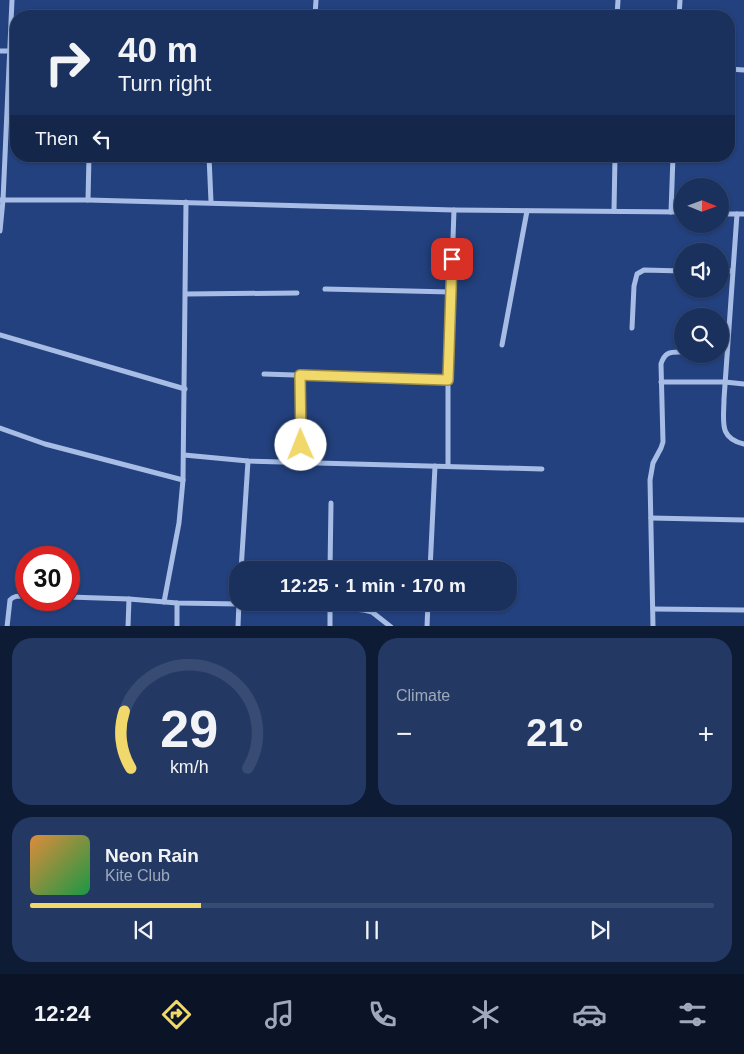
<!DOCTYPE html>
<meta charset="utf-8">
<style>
:root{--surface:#1a315e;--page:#233964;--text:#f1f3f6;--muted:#9fa9bc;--line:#384c73;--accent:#f1d86a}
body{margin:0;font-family:Arial,sans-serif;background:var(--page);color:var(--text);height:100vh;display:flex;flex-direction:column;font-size:19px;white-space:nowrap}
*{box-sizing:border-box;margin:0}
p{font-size:16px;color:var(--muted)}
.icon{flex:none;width:28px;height:28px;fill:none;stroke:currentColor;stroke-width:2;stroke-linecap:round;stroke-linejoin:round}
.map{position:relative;height:626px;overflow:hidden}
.drawer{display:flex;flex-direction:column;gap:12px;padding:12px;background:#0e1b34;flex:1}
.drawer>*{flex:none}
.top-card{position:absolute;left:10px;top:10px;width:725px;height:152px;border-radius:20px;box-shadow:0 1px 4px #0004,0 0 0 1px var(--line);background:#1a315e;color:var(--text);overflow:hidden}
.needle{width:32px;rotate:91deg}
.fabs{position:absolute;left:674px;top:178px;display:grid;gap:10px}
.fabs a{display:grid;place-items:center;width:55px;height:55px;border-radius:50%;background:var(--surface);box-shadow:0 1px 4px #0004,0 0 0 1px var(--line);font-size:25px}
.speed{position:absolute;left:15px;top:546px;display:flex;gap:10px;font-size:25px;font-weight:700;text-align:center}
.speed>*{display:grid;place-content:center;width:65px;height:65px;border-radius:50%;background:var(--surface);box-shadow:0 1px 4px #0004,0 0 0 1px var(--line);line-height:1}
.speed .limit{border:8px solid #d22;background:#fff;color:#111}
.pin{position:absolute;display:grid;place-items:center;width:42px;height:42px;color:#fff;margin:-21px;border-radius:10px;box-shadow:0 2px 8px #0006}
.me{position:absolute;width:55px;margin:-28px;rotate:359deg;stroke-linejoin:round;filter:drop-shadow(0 0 4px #0008)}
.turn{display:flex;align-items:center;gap:18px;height:105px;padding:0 25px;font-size:22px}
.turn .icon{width:65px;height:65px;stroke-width:2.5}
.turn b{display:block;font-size:35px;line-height:42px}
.then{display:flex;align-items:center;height:48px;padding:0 25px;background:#0003;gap:10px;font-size:19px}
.big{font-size:38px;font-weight:800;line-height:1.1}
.drawer .tile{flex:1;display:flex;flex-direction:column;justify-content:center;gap:8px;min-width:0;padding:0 18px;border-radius:20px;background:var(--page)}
.drawer .dial{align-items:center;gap:0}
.dial svg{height:130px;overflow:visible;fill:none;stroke:var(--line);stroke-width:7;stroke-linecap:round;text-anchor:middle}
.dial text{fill:var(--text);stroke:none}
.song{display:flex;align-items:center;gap:15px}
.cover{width:60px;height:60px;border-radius:8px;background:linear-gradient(135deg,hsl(30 70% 55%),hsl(140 70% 35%))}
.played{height:5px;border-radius:2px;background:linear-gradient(90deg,var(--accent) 25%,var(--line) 25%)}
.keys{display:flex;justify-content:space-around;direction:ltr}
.heat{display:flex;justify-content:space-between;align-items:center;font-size:28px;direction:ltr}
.drawer .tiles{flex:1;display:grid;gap:12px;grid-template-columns:1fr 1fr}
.tile:last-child{grid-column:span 2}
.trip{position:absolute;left:229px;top:561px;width:288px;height:50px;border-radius:20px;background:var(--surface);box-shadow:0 1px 4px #0004,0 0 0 1px var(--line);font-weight:800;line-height:50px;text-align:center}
.tabs{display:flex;height:80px;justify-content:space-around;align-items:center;background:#0a1426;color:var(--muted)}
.tabs .icon{width:35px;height:35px}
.tabs .on{color:var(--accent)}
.tabs b{font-size:22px;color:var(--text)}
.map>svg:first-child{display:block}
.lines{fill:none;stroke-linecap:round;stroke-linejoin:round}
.street{stroke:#a7bde6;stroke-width:5}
.route-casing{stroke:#9d8c45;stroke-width:12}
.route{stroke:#f1d86a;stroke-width:9}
</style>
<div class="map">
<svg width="744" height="627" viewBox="0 0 744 627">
<rect width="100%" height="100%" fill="#23417e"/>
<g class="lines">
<g class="street">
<path d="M315 16 316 0"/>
<path d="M617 16 618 0"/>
<path d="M679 16 680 0"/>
<path d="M0 51H16"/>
<path d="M729 69 744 70"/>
<path d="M209 156 211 202"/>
<path d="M0 200H88L454 210 682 212"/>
<path d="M88 200 89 156"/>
<path d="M614 211 615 156"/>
<path d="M671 212 673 156"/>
<path d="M720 214H744"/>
<path d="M737 214 724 399C724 421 718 438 744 444"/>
<path d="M0 231 3 200 12 0"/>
<path d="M720 271H732"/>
<path d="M325 289 451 292"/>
<path d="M186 294 297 293"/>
<path d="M632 328 634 286 637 274 644 270 682 271"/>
<path d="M0 335 185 389"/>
<path d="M502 345 527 211"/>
<path d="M264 374 448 380"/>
<path d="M300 375 301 463"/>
<path d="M661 382H725L744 384"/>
<path d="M0 428 45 444 183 480"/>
<path d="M184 455 248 461 542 469"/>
<path d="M448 466V380L454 210"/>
<path d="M651 518 744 520"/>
<path d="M241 570 248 461"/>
<path d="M330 570 331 503"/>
<path d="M430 570 435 466"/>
<path d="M69 597 129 599 177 603 239 604 330 607 364 610 372 612 391 627"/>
<path d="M164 602 179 523 183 480 186 202"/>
<path d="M653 609 744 610"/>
<path d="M7 627 10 600C14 595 20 596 26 596"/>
<path d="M128 627 129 599"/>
<path d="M177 627V603"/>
<path d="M238 627 239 602"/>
<path d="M330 627V602"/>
<path d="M427 627 428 602"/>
<path d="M653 627 650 480 653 463 661 448 663 442 661 364C665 351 671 352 682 352"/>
</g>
</g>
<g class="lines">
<defs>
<path id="route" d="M301 445 300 375 448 380 452 259"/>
</defs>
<use href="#route" class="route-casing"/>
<use href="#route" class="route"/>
</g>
</svg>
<div class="fabs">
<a><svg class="needle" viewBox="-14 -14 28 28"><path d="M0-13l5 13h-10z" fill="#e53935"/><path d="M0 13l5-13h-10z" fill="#9fa9bc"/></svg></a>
<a><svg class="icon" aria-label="sound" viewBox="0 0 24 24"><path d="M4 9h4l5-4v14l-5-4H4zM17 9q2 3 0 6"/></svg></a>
<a><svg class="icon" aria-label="search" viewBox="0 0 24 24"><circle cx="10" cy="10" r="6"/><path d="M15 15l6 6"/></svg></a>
</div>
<div class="speed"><div class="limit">30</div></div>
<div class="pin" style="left:452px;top:259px;background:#d93025"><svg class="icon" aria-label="arrive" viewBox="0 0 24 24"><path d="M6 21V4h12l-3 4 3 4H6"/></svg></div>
<svg class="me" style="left:301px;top:445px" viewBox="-20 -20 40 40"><circle r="19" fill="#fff"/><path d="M0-13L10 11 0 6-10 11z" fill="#f1d86a"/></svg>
<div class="trip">12:25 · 1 min · 170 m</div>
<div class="top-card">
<div class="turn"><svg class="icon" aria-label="right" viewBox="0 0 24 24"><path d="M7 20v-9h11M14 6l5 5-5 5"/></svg><div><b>40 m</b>Turn right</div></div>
<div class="then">Then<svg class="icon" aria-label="left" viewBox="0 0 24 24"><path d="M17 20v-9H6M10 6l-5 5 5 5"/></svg></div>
</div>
</div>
<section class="drawer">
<div class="tiles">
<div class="tile dial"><svg viewBox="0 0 100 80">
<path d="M14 69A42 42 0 1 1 86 69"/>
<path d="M14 69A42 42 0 0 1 10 34" stroke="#f1d86a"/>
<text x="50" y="56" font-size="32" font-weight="700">29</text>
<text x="50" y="72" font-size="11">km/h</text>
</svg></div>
<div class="tile"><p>Climate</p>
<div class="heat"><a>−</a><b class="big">21°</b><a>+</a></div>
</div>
<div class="tile">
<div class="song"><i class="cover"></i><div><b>Neon Rain</b><p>Kite Club</p></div></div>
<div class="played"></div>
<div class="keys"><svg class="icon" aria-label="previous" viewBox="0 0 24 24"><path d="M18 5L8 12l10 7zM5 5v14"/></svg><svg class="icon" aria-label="pause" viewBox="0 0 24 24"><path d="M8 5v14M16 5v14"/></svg><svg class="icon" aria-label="next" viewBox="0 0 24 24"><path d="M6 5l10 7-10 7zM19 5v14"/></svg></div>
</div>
</div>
</section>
<nav class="tabs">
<b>12:24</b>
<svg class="icon on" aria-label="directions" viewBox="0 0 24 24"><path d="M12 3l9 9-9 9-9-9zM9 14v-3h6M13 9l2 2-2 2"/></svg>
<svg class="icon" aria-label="music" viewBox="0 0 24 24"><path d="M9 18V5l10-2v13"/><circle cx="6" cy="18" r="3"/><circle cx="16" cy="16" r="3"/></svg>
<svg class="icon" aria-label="phone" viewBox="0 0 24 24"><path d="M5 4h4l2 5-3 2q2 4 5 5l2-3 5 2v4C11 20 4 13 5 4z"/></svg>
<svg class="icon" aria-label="climate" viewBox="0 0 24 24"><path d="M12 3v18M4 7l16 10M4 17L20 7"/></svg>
<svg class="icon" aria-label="car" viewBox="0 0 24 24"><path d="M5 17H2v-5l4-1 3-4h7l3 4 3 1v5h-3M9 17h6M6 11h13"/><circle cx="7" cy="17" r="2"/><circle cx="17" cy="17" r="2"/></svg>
<svg class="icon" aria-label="filters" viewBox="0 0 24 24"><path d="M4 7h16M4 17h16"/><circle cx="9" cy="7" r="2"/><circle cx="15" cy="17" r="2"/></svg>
</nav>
